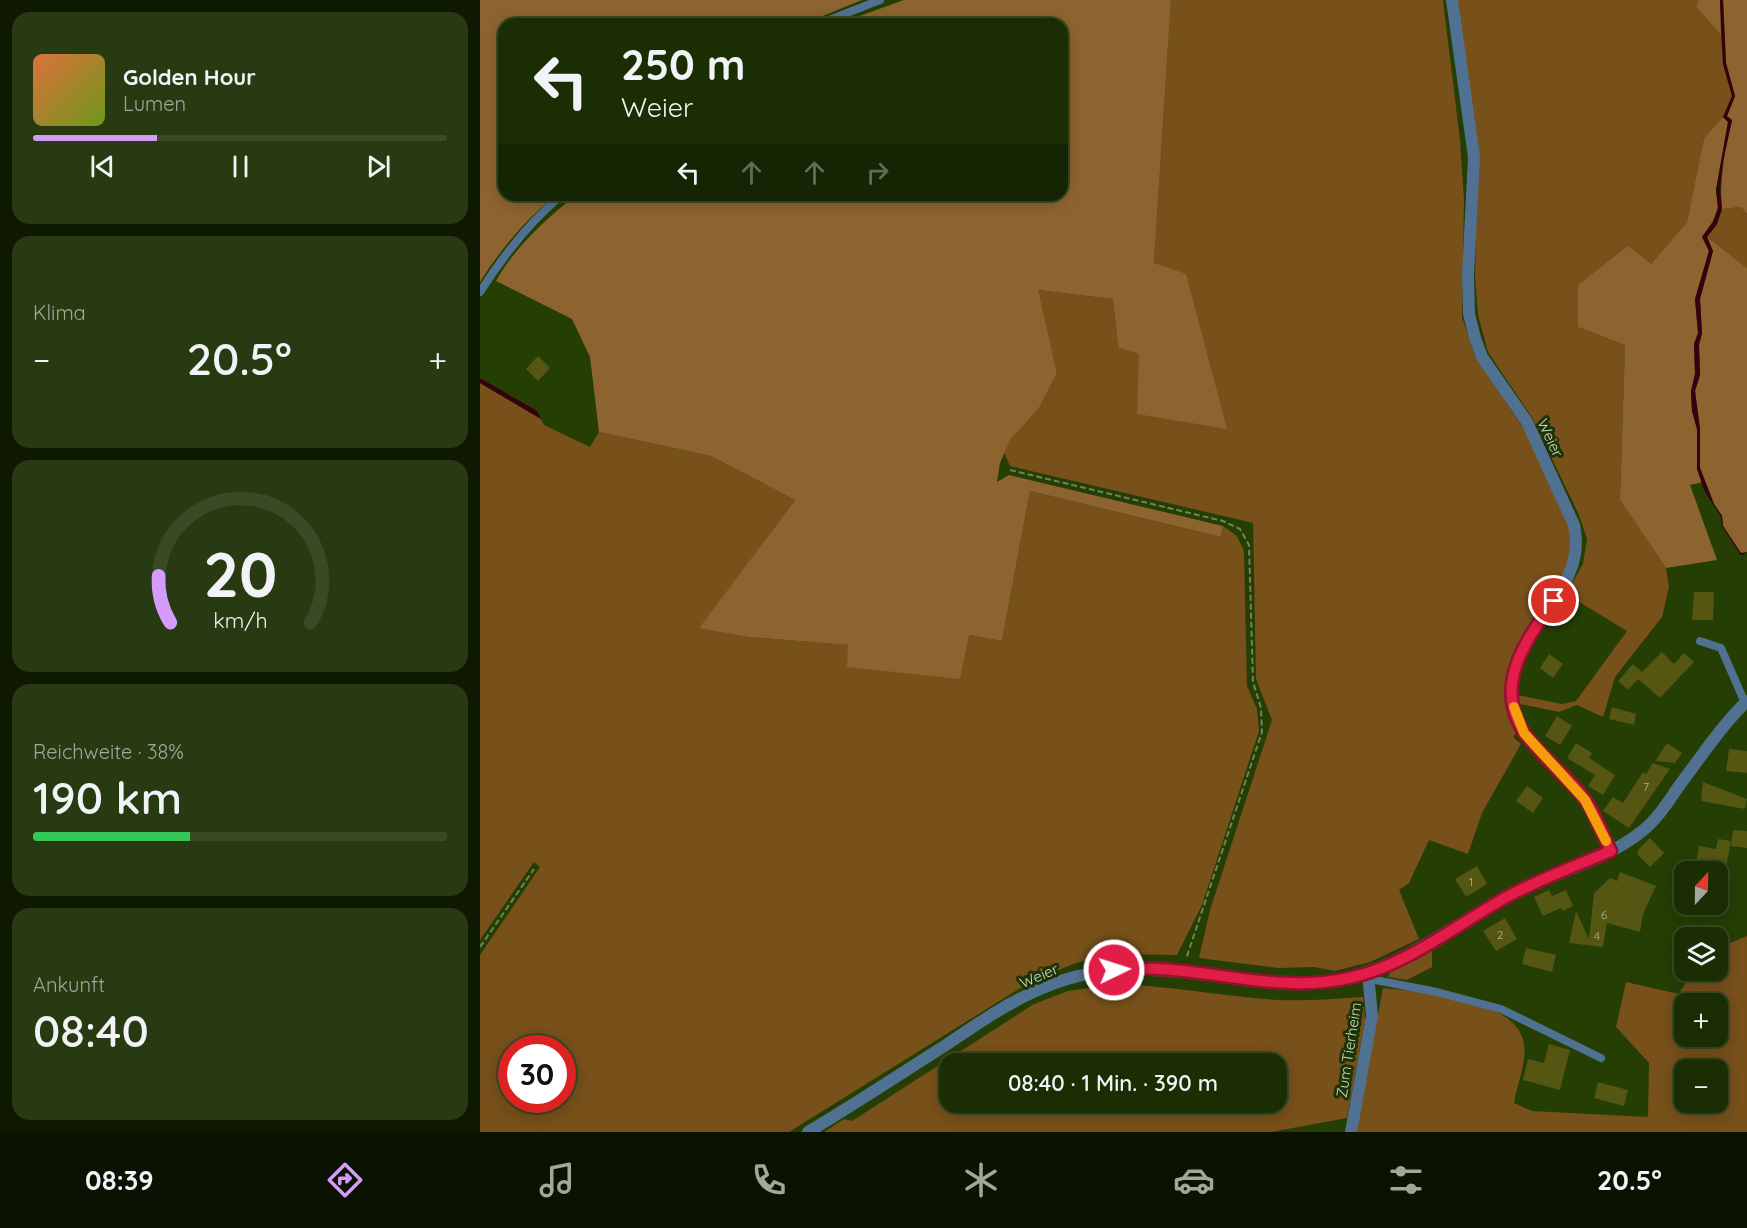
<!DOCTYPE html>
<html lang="de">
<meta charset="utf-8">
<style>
:root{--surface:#1b2e03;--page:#283a12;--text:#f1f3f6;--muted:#a0a89a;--line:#394a25;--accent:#d59bfb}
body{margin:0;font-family:Quicksand,sans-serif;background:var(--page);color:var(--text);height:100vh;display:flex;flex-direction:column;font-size:22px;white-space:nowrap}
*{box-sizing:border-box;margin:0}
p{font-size:20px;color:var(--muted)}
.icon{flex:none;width:33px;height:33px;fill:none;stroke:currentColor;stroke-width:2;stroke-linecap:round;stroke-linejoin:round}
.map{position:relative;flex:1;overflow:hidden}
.details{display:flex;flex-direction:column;gap:12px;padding:12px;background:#0f1902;width:480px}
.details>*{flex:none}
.guide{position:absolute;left:18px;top:18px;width:570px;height:183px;border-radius:18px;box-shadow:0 3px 15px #0003,0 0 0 2px var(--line);background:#1b2e03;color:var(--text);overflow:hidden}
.needle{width:39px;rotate:22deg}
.buttons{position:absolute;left:1194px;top:861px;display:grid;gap:12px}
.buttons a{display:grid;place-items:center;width:54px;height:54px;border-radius:12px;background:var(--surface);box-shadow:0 3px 15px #0003,0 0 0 2px var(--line);font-size:30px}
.speed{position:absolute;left:18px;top:1035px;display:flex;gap:12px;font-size:30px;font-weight:700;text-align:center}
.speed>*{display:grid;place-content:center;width:78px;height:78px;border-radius:50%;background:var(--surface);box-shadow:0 3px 15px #0003,0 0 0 2px var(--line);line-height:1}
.speed .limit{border:9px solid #d22;background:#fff;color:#111}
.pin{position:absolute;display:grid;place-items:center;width:51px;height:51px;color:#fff;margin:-26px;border:3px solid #fff;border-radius:50%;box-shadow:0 2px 6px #0007}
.me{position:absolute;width:66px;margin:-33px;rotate:86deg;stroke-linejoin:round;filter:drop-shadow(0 0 4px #0008)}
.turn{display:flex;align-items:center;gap:21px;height:126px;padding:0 24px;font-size:27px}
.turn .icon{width:78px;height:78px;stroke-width:2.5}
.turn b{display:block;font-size:42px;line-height:51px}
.lanes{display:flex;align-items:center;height:57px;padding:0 24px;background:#0003;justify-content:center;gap:30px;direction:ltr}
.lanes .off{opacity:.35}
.big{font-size:45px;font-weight:600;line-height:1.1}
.details .card{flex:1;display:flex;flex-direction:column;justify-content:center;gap:9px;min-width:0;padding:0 21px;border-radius:18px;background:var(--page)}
.details .dial{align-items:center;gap:0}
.dial svg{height:156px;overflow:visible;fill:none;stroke:var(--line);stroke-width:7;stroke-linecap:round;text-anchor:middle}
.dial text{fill:var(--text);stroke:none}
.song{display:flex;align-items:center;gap:18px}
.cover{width:72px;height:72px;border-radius:9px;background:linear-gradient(135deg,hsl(20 70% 55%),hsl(80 70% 35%))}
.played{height:6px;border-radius:3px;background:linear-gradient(90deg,var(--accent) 30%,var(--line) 30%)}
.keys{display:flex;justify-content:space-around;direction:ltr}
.heat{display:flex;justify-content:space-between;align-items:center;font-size:33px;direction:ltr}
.charge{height:9px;border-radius:4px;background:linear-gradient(90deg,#34c759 38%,var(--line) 0)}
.trip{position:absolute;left:459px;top:1053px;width:348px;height:60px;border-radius:18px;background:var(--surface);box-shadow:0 3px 15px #0003,0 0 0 2px var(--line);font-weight:600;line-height:60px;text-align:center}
.menu{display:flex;height:96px;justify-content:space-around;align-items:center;background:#0b1201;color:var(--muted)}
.menu .icon{width:42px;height:42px}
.menu .current{color:var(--accent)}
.menu b{font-size:27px;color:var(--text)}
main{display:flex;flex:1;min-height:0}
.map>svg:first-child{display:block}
.green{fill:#77501a;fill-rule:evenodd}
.forest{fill:#8d642f}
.water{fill:#37000f}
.building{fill:#545612}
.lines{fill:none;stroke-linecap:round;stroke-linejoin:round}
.path{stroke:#6f8457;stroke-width:2;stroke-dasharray:6 3;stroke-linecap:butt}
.lane{stroke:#517193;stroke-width:8}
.street{stroke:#517193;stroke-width:12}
.route-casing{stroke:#92132f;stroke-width:15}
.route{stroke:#e11d48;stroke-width:10}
.slow{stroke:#f59e0b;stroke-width:10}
.labels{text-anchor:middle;stroke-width:6;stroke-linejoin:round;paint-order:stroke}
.number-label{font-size:12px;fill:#acb892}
.street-label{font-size:15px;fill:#c9d9bc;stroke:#1e3208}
</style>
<main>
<section class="details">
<div class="card">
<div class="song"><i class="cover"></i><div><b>Golden Hour</b><p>Lumen</p></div></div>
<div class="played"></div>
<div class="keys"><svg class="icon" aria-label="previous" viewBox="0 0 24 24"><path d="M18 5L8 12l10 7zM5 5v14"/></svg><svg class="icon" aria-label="pause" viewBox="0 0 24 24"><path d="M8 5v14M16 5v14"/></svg><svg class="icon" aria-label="next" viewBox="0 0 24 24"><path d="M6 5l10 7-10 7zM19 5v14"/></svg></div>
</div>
<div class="card"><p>Klima</p>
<div class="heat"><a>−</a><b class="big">20.5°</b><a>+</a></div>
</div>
<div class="card dial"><svg viewBox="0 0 100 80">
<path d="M14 69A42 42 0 1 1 86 69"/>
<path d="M14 69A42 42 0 0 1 8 45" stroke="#d59bfb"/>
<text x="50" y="56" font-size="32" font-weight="700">20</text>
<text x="50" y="72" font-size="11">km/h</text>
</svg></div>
<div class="card"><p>Reichweite · 38%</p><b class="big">190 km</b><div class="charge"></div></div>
<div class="card"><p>Ankunft</p><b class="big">08:40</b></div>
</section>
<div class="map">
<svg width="1267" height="1132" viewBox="0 0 1267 1132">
<rect width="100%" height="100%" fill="#243e04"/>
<g class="green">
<path d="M691 0H963L980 140 984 200 982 317 995 356 1050 438 1090 525 1093 549 1082 581 1041 639 1028 672 1027 693 1038 731 1033 737 1041 744 1002 813 988 854 949 840 929 883 919 890 939 939 890 962 855 971 834 967 799 968 719 958 730 910 792 720 776 679 773 523 530 466 524 453 530 440 559 408 577 373 557 290 633 299 638 347 674 263Z"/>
<path d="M977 0H1219L1216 7 1241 35 1243 64 1252 96 1243 117 1224 138 1207 222 1171 264 1098 327 1145 345 1140 500 1186 568 1189 587 1182 617 1135 677 1123 717 1097 705 1079 712 1040 704 1038 695 1082 704 1096 701 1147 631 1086 594 1103 564 1107 539 1099 515 1053 419 1008 352 998 315 995 275 998 147Z"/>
<path d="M1261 207 1267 214V268L1227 237 1237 224 1242 209Z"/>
<path d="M0 383 61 419 64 425 110 447 119 432 231 456 315 500 220 627 269 637 369 645 368 667 489 635 522 641 550 491 741 537 743 526 757 536 764 551 767 686 777 709 779 731 722 905 697 955C670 954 643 954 616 958 591 962 565 977 542 987L309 1132H0V955L60 867 54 862 0 940ZM32 1048H82V1100H32Z"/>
<path d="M1235 934 1250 943 1267 936V1132H876L903 988C939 992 1037 997 1044 1044 1047 1061 1037 1085 1034 1103L1052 1111 1168 1117 1169 1063 1136 1027 1146 982 1199 994 1213 971 1238 970V938L1233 937ZM1204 1004H1238V1036H1204ZM1204 1070H1238V1102H1204Z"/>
<path d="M952 948V967L927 980 908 977 911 971Z"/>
<path d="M638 984C688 986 736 995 785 999 818 1002 850 999 883 997L885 1021 867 1118 791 1132H344L364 1119 372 1121 554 1004 588 991ZM470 1064H796V1102H470Z"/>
</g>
<g class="forest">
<path d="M0 0H382L323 24H24V195H76C46 219 20 250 0 282Z"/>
<path d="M424 0H691L674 263 706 274 747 429 657 414 659 354 638 347 633 299 558 290 577 373 559 408 530 440 520 463 517 482 529 475 743 526 741 537 550 491 522 641 489 635 480 679 367 667 368 645 269 637 219 628 315 500 231 456 119 432 110 357 92 319 16 281C35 247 66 219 96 195H582V24H357Z"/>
<path d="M1219 0H1240L1241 35 1216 7Z"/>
<path d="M1243 0H1267V214L1261 207 1242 209C1239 178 1245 150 1252 121L1247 116 1255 96 1246 63Z"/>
<path d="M1243 117 1248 122 1236 190 1238 208 1233 221 1222 237 1229 251 1215 299 1218 333 1214 344 1215 374 1211 391 1212 411 1217 429V469L1223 482 1210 485 1237 560 1186 568 1140 500 1145 345 1098 327V285L1148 246 1171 264 1207 222 1224 138Z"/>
<path d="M1227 237 1267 268V552L1261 554 1243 526 1242 516 1234 504 1220 468V429L1215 391 1220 375 1219 345 1222 333 1220 299 1233 251Z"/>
</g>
<g class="water">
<path d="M1240 0H1243L1246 63 1255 96 1247 116 1252 120 1243 161 1240 190 1242 209 1237 224 1227 237 1233 251 1220 299 1222 333 1219 345 1220 375 1215 391 1220 429V468L1234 504 1242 516 1243 526 1261 553 1267 552 1263 555 1260 554 1242 526 1241 517 1224 490 1217 469V429L1212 411 1211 391 1215 374 1214 344 1218 333 1215 299 1229 251 1222 237 1233 222 1238 208 1236 190 1248 122 1243 117 1252 96 1243 64Z"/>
<path d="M0 378 57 411 61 419 0 383Z"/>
</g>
<g class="building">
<path d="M58 356 70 368 58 381 46 369Z"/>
<path d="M1214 592H1234L1233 620H1212Z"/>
<path d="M1182 652 1194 664 1204 653 1214 662 1180 698 1158 679 1148 690 1138 681 1153 664 1162 672Z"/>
<path d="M1069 654 1083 664 1073 678 1060 668Z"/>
<path d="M1132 707 1156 714 1154 725 1129 719Z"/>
<path d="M1077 716 1092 726 1080 745 1065 736Z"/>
<path d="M1096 743 1112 753 1109 758 1135 775 1123 795 1108 786 1115 775 1087 758Z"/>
<path d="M1187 743 1202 753 1195 763 1175 761Z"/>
<path d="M1249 749 1267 751V773L1246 771Z"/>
<path d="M1173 763 1190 769 1149 828 1123 811 1133 797 1143 803 1163 772 1166 774Z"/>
<path d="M1223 782 1267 799 1265 809 1221 801Z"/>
<path d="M1047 786 1063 798 1053 813 1036 801Z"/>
<path d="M1253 830 1267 831V848L1251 846Z"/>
<path d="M1170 838 1184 853 1170 867 1158 855V850Z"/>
<path d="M1238 839 1251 841 1246 868 1216 863 1219 846 1236 849Z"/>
<path d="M997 866 1007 884 986 897 975 879Z"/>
<path d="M1140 872 1176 886 1163 914 1160 932 1127 923 1123 947 1089 943 1096 911 1109 939 1114 893 1130 878 1137 881Z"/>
<path d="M1069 890 1072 896 1086 890 1093 906 1083 911 1081 908 1063 916 1054 897Z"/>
<path d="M1025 918 1037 939 1016 951 1003 931Z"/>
<path d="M1046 948 1076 955 1072 972 1042 964Z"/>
<path d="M1069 1044 1090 1050 1080 1090 1043 1080 1048 1059 1064 1063Z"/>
<path d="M1118 1082 1148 1090 1144 1106 1114 1098Z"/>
</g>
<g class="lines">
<g class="path">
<path d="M530 470 743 521 760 529 769 545 773 682 781 708 782 732 706 959"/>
<path d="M0 947 54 869"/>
</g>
<g class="lane">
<path d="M339 24 400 0"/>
<path d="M0 292C23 256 49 222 82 195"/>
<path d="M1220 641 1241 648 1265 703"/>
<path d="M890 979 957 992 1021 1009 1121 1058"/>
</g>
<g class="street">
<path d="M972 0 994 157 988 275 989 314 995 338 1002 357 1047 422 1094 525C1111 600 1011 636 1036 713 1047 748 1082 770 1103 798 1115 814 1122 834 1131 851"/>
<path d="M328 1132C375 1104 420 1074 466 1045 497 1024 530 1001 565 987 654 949 737 985 828 983 903 982 961 932 1024 898 1068 874 1122 863 1161 832 1177 820 1188 802 1199 786 1221 757 1241 726 1267 701"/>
<path d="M871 1132 892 1016 888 973"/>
</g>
</g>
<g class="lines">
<defs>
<path id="route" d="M634 970C713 961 790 996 869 978 925 966 974 927 1023 899 1057 880 1095 866 1131 851 1122 834 1115 813 1104 798 1086 775 1062 757 1045 734 1012 686 1046 640 1074 601"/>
</defs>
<use href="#route" class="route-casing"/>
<use href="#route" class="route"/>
<path class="slow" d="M1034 707 1044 733 1105 800 1126 841"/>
</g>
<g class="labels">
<g class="number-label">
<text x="1166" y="791">7</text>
<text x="991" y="886">1</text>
<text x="1124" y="919">6</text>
<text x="1020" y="939">2</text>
<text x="1117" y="940">4</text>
</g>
<g class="street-label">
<text transform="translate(1070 438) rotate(65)" y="5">Weier</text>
<text transform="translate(559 976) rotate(-23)" y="5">Weier</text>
<text transform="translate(869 1050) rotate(-81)" y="5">Zum Tierheim</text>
</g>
</g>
</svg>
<div class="buttons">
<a><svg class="needle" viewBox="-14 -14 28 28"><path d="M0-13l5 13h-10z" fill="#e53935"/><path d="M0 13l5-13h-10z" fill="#a0a89a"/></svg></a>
<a><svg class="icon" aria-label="layers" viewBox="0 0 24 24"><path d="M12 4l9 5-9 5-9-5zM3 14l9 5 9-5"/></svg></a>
<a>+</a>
<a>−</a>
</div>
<div class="speed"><div class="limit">30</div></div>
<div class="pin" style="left:1074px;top:601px;background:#d93025"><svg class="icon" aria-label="arrive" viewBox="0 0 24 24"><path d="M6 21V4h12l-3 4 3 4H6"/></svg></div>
<svg class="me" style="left:634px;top:970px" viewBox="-20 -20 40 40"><circle r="17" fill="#e11d48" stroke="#fff" stroke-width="3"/><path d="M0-11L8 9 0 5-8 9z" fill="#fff"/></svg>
<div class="trip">08:40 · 1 Min. · 390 m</div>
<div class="guide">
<div class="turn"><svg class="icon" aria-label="left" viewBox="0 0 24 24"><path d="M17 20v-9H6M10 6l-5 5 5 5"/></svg><div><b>250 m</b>Weier</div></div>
<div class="lanes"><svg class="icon" aria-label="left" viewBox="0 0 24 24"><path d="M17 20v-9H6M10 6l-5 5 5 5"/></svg><svg class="icon off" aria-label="ahead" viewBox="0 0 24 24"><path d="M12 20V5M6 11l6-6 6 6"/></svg><svg class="icon off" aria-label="ahead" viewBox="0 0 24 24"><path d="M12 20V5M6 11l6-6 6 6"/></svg><svg class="icon off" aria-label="right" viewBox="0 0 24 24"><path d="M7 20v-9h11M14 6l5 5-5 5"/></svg></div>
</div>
</div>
</main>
<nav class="menu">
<b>08:39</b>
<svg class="icon current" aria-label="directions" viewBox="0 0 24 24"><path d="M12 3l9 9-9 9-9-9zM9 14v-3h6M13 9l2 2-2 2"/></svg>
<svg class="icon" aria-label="music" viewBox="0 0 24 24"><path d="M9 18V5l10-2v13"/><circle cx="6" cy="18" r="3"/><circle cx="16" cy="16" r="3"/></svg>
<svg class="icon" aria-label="phone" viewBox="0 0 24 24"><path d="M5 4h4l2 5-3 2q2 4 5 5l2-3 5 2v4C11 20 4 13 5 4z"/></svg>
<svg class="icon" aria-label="climate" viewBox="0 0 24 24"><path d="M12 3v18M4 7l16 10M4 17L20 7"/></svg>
<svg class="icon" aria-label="car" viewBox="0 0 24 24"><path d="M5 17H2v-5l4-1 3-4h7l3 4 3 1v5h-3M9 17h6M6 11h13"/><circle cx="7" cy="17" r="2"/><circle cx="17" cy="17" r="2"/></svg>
<svg class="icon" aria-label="filters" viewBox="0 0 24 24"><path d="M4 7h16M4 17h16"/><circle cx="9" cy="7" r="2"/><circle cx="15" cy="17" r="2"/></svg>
<b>20.5°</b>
</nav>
